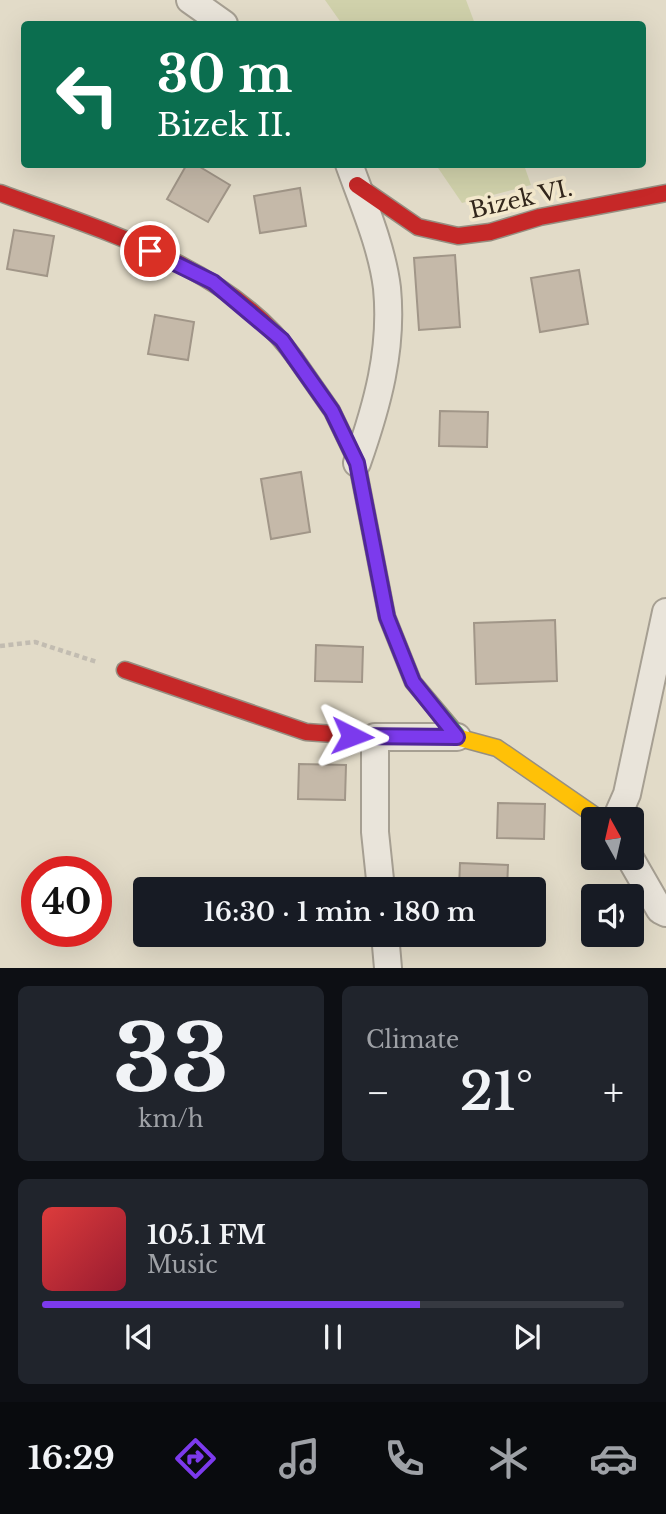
<!DOCTYPE html>
<meta charset="utf-8">
<style>
:root{--surface:#171b24;--page:#20242c;--text:#f1f3f6;--muted:#9ea1a6;--line:#363941;--accent:#7c3aed}
body{margin:0;font-family:"Libre Baskerville",serif;background:var(--page);color:var(--text);height:100vh;display:flex;flex-direction:column;font-size:26px;white-space:nowrap}
*{box-sizing:border-box;margin:0}
p{font-size:23px;color:var(--muted)}
.icon{flex:none;width:38px;height:38px;fill:none;stroke:currentColor;stroke-width:2;stroke-linecap:round;stroke-linejoin:round}
.map{position:relative;height:968px;overflow:hidden}
.panel{display:flex;flex-direction:column;gap:18px;padding:18px;background:#0d0f14;flex:1}
.panel>*{flex:none}
.banner{position:absolute;left:21px;top:21px;width:625px;height:147px;border-radius:7px;box-shadow:0 7px 28px #0002;background:#0b6e4f;color:#fff;overflow:hidden}
.needle{width:46px;rotate:352deg}
.tools{position:absolute;left:581px;top:807px;display:grid;gap:14px}
.tools a{display:grid;place-items:center;width:63px;height:63px;border-radius:7px;background:var(--surface);box-shadow:0 7px 28px #0002;font-size:35px}
.speed{position:absolute;left:21px;top:856px;display:flex;gap:14px;font-size:35px;font-weight:700;text-align:center}
.speed>*{display:grid;place-content:center;width:91px;height:91px;border-radius:50%;background:var(--surface);box-shadow:0 7px 28px #0002;line-height:1}
.speed .limit{border:10px solid #d22;background:#fff;color:#111}
.pin{position:absolute;display:grid;place-items:center;width:60px;height:60px;color:#fff;margin:-30px;border:4px solid #fff;border-radius:50%;box-shadow:0 2px 7px #0007}
.me{position:absolute;width:77px;margin:-38px;rotate:93deg;stroke-linejoin:round;filter:drop-shadow(0 0 5px #0008)}
.turn{display:flex;align-items:center;gap:24px;height:147px;padding:0 21px;font-size:32px}
.turn .icon{width:91px;height:91px;stroke-width:2.5}
.turn b{display:block;font-size:49px;line-height:60px}
.big{font-size:52px;font-weight:600;line-height:1.1}
.panel .tile{flex:1;display:flex;flex-direction:column;justify-content:center;gap:10px;min-width:0;padding:0 24px;border-radius:10px;background:var(--page)}
.panel .dial{align-items:center;gap:0}
.dial b{font-size:91px;line-height:1}
.song{display:flex;align-items:center;gap:21px}
.cover{width:84px;height:84px;border-radius:10px;background:linear-gradient(135deg,hsl(0 70% 55%),hsl(350 70% 35%))}
.played{height:7px;border-radius:4px;background:linear-gradient(90deg,var(--accent) 65%,var(--line) 65%)}
.keys{display:flex;justify-content:space-around;direction:ltr}
.heat{display:flex;justify-content:space-between;align-items:center;font-size:38px;direction:ltr}
.panel .tiles{flex:1;display:grid;gap:18px;grid-template-columns:1fr 1fr}
.tile:last-child{grid-column:span 2}
.trip{position:absolute;left:133px;top:877px;width:413px;height:70px;border-radius:7px;background:var(--surface);box-shadow:0 7px 28px #0002;font-weight:600;line-height:70px;text-align:center}
.tab-bar{display:flex;height:112px;justify-content:space-around;align-items:center;background:#090b0e;color:var(--muted)}
.tab-bar .icon{width:49px;height:49px}
.tab-bar .selected{color:var(--accent)}
.tab-bar b{font-size:32px;color:var(--text)}
.map>svg:first-child{display:block}
.green{fill:#d0d1ab}
.building{fill:#c5b9a9;stroke:#a19688;stroke-width:2}
.lines{fill:none;stroke-linecap:round;stroke-linejoin:round}
.street-casing{stroke:#a69f92;stroke-width:30}
.fast-casing{stroke:#968f82;stroke-width:19}
.slow-casing{stroke:#968f82;stroke-width:19}
.jam-casing{stroke:#968f82;stroke-width:19}
.path{stroke:#c2bcb1;stroke-width:4.5;stroke-dasharray:5 3.5;stroke-linecap:butt}
.street{stroke:#e9e4da;stroke-width:26}
.fast{stroke:#4caf50;stroke-width:16}
.slow{stroke:#ffc107;stroke-width:16}
.jam{stroke:#c62828;stroke-width:16}
.route-casing{stroke:#51269a;stroke-width:18}
.route{stroke:#7c3aed;stroke-width:12}
.labels{text-anchor:middle;stroke-width:7;stroke-linejoin:round;paint-order:stroke}
.street-label{font-size:23px;fill:#33271c;stroke:#f4e9cd}
</style>
<div class="map">
<svg width="666" height="968" viewBox="0 0 666 968">
<rect width="100%" height="100%" fill="#e2dbc8"/>
<g class="green">
<path d="M325 0H466L475 24H342Z"/>
<path d="M436 165H524L531 185 462 203Z"/>
</g>
<g class="building">
<path d="M187 164H195L230 185 208 222 167 199Z"/>
<path d="M300 188 306 226 260 233 254 196Z"/>
<path d="M14 230 54 236 47 276 7 269Z"/>
<path d="M455 255 460 327 419 330 414 258Z"/>
<path d="M579 270 588 324 540 332 531 278Z"/>
<path d="M155 315 194 322 188 360 148 354Z"/>
<path d="M440 411 488 412 487 447 439 446Z"/>
<path d="M301 472 310 532 271 539 261 479Z"/>
<path d="M555 620 557 681 476 684 474 623Z"/>
<path d="M316 645 363 647 362 682 315 681Z"/>
<path d="M299 764 346 765 345 800 298 799Z"/>
<path d="M498 803 545 804 544 839 497 838Z"/>
<path d="M460 863 508 865 507 889H459Z"/>
</g>
<g class="lines">
<defs>
<g id="street">
<path d="M190 0 224 24"/>
<path d="M349 164C363 203 382 247 387 288 393 350 377 406 357 463"/>
<path d="M616 819 627 794 666 612"/>
<path d="M630 858 660 910 666 913"/>
<path d="M381 889 375 832V737H457"/>
<path d="M385 934 388 968"/>
</g>
<path id="fast" d="M295 358 332 411 357 463 387 617 413 682 460 738"/>
<path id="slow" d="M460 738 497 748 600 819"/>
<g id="jam">
<path d="M357 185 418 227 458 236 490 232 540 217 666 193"/>
<path d="M0 193C100 230 230 266 295 358"/>
<path d="M125 670 306 732 375 737"/>
</g>
</defs>
<use href="#street" class="street-casing"/>
<use href="#fast" class="fast-casing"/>
<use href="#slow" class="slow-casing"/>
<use href="#jam" class="jam-casing"/>
<path class="path" d="M0 646 35 642 97 662"/>
<use href="#street" class="street"/>
<use href="#fast" class="fast"/>
<use href="#slow" class="slow"/>
<use href="#jam" class="jam"/>
</g>
<g class="lines">
<defs>
<path id="route" d="M150 251 213 282 282 340 332 411 357 463 387 617 413 682 457 737 352 736"/>
</defs>
<use href="#route" class="route-casing"/>
<use href="#route" class="route"/>
</g>
<g class="labels">
<g class="street-label">
<text transform="translate(521 199) rotate(-13)" y="8">Bizek VI.</text>
</g>
</g>
</svg>
<div class="tools">
<a><svg class="needle" viewBox="-14 -14 28 28"><path d="M0-13l5 13h-10z" fill="#e53935"/><path d="M0 13l5-13h-10z" fill="#9ea1a6"/></svg></a>
<a><svg class="icon" aria-label="sound" viewBox="0 0 24 24"><path d="M4 9h4l5-4v14l-5-4H4zM17 9q2 3 0 6"/></svg></a>
</div>
<div class="speed"><div class="limit">40</div></div>
<div class="pin" style="left:150px;top:251px;background:#d93025"><svg class="icon" aria-label="arrive" viewBox="0 0 24 24"><path d="M6 21V4h12l-3 4 3 4H6"/></svg></div>
<svg class="me" style="left:352px;top:736px" viewBox="-20 -20 40 40"><path d="M0-17L14 15 0 8-14 15z" fill="#7c3aed" stroke="#fff" stroke-width="4"/></svg>
<div class="trip">16:30 · 1 min · 180 m</div>
<div class="banner">
<div class="turn"><svg class="icon" aria-label="left" viewBox="0 0 24 24"><path d="M17 20v-9H6M10 6l-5 5 5 5"/></svg><div><b>30 m</b>Bizek II.</div></div>
</div>
</div>
<section class="panel">
<div class="tiles">
<div class="tile dial"><b>33</b><p>km/h</p></div>
<div class="tile"><p>Climate</p>
<div class="heat"><a>−</a><b class="big">21°</b><a>+</a></div>
</div>
<div class="tile">
<div class="song"><i class="cover"></i><div><b>105.1 FM</b><p>Music</p></div></div>
<div class="played"></div>
<div class="keys"><svg class="icon" aria-label="previous" viewBox="0 0 24 24"><path d="M18 5L8 12l10 7zM5 5v14"/></svg><svg class="icon" aria-label="pause" viewBox="0 0 24 24"><path d="M8 5v14M16 5v14"/></svg><svg class="icon" aria-label="next" viewBox="0 0 24 24"><path d="M6 5l10 7-10 7zM19 5v14"/></svg></div>
</div>
</div>
</section>
<nav class="tab-bar">
<b>16:29</b>
<svg class="icon selected" aria-label="directions" viewBox="0 0 24 24"><path d="M12 3l9 9-9 9-9-9zM9 14v-3h6M13 9l2 2-2 2"/></svg>
<svg class="icon" aria-label="music" viewBox="0 0 24 24"><path d="M9 18V5l10-2v13"/><circle cx="6" cy="18" r="3"/><circle cx="16" cy="16" r="3"/></svg>
<svg class="icon" aria-label="phone" viewBox="0 0 24 24"><path d="M5 4h4l2 5-3 2q2 4 5 5l2-3 5 2v4C11 20 4 13 5 4z"/></svg>
<svg class="icon" aria-label="climate" viewBox="0 0 24 24"><path d="M12 3v18M4 7l16 10M4 17L20 7"/></svg>
<svg class="icon" aria-label="car" viewBox="0 0 24 24"><path d="M5 17H2v-5l4-1 3-4h7l3 4 3 1v5h-3M9 17h6M6 11h13"/><circle cx="7" cy="17" r="2"/><circle cx="17" cy="17" r="2"/></svg>
</nav>
